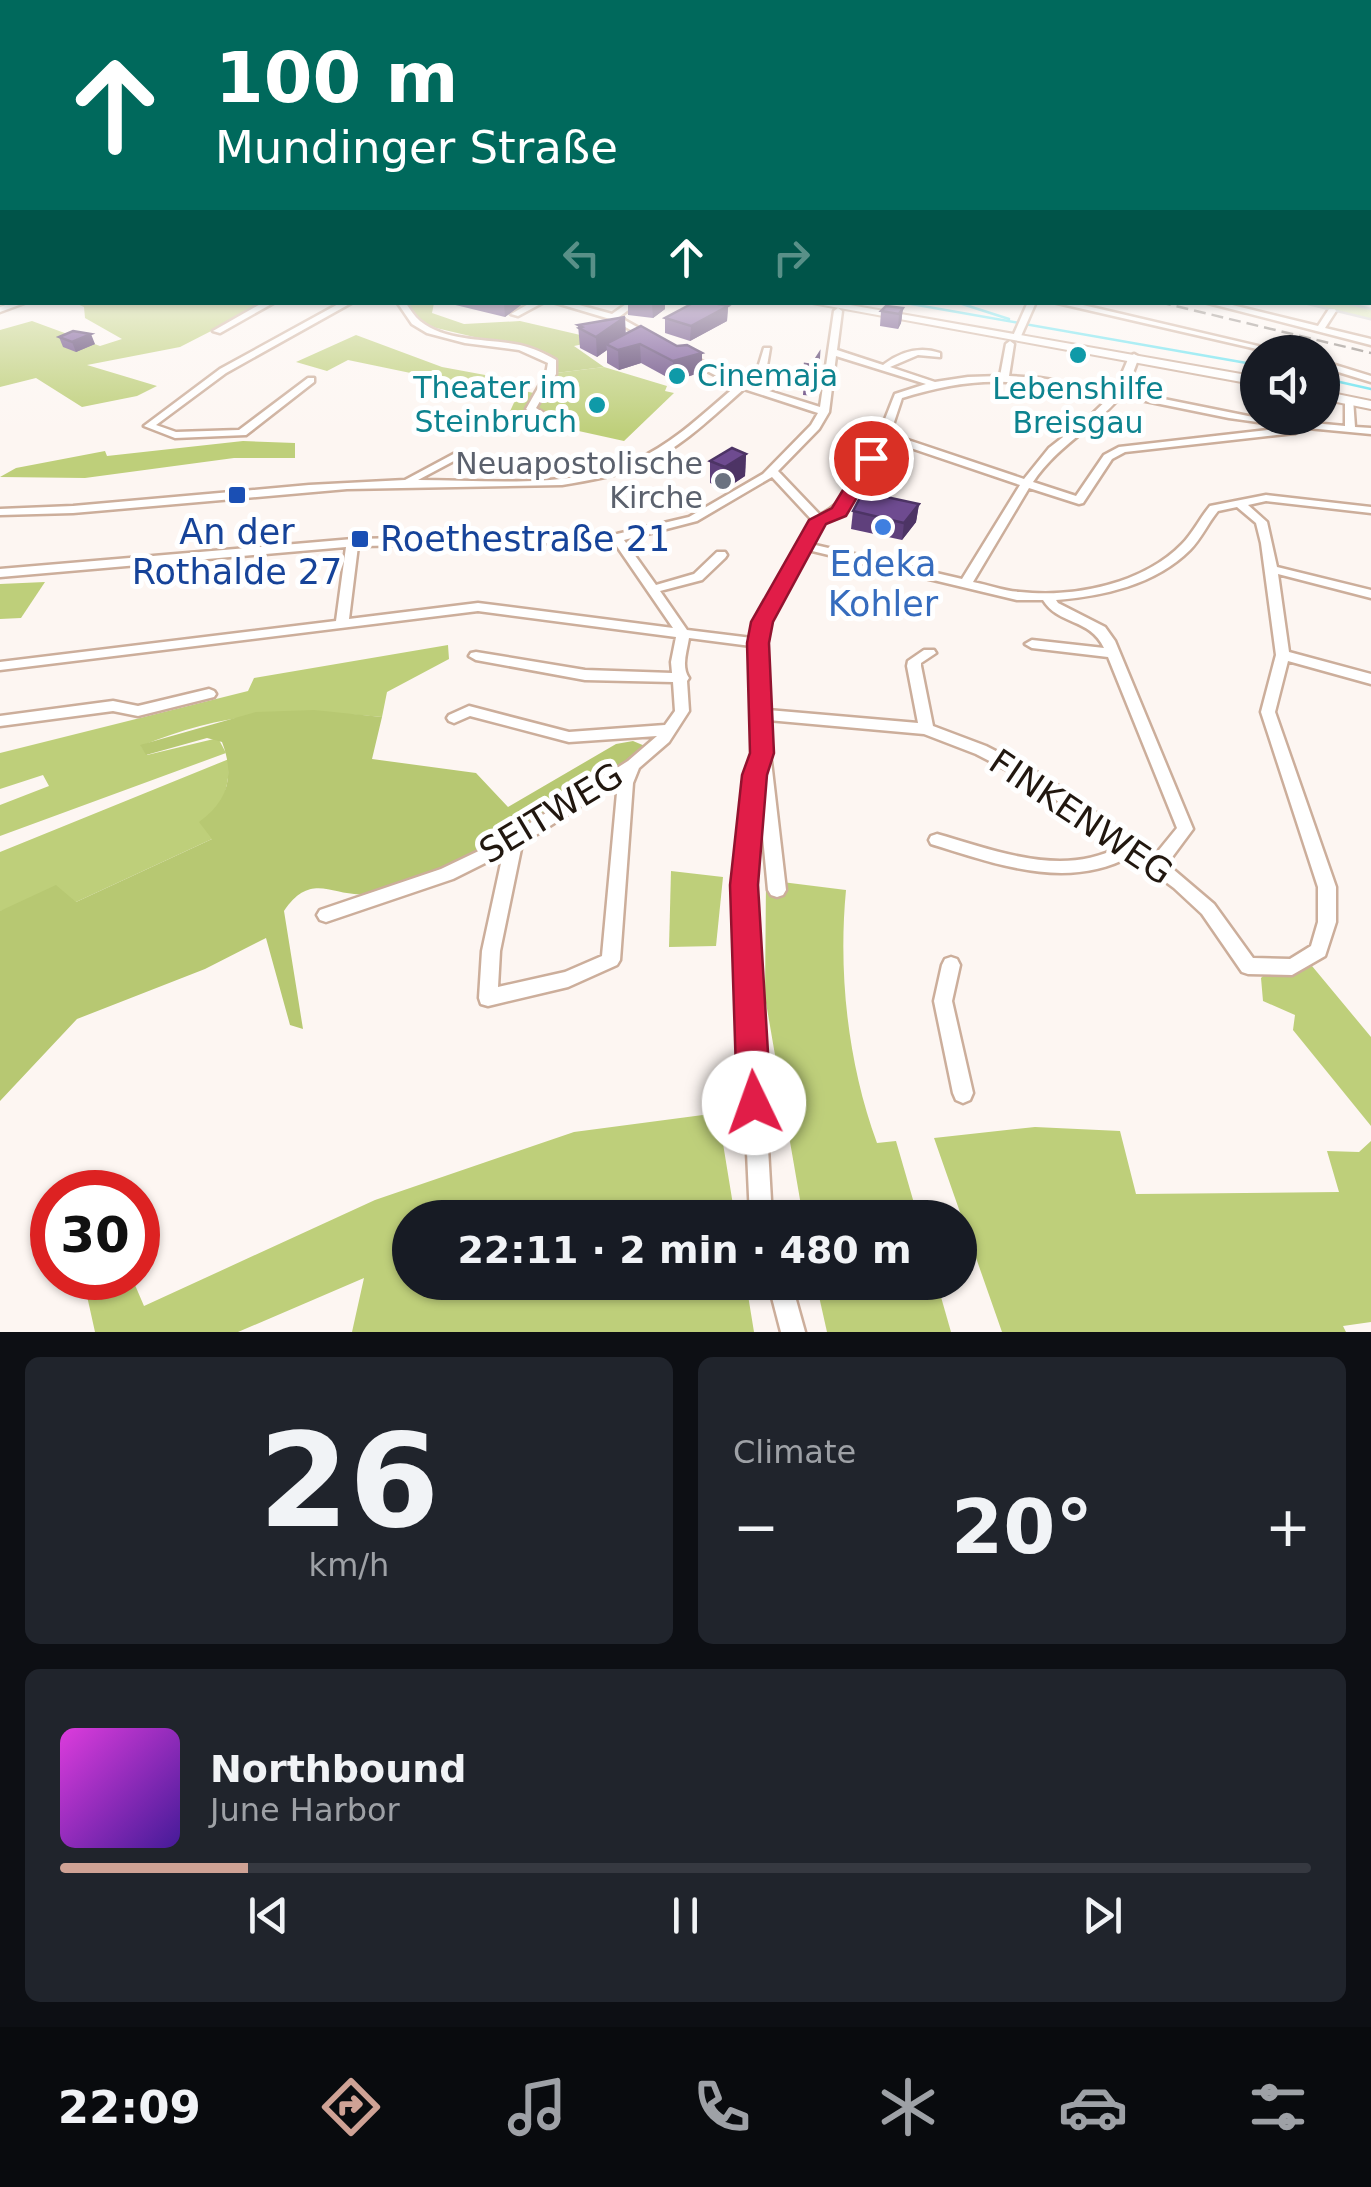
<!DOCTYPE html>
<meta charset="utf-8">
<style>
:root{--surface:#171b24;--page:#20242c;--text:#f1f3f6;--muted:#9ea1a6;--line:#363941;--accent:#cfa295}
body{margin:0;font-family:"DejaVu Sans",sans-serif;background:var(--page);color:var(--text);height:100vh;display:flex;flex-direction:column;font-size:38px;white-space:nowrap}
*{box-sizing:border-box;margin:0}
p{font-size:32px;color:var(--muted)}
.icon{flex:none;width:55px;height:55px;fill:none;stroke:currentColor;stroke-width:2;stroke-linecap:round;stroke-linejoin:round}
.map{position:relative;height:1332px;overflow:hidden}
.drawer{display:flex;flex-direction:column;gap:25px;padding:25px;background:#0d0f14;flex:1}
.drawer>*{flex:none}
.banner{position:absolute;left:0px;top:0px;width:1372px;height:305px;box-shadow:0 2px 8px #0004;background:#00695c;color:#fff;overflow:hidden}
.fabs{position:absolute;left:1240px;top:335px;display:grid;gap:20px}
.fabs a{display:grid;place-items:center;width:100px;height:100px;border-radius:50%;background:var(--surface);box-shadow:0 2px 8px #0004;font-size:50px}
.speed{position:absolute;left:30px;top:1170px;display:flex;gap:20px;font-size:50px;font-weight:700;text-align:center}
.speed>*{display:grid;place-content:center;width:130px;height:130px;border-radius:50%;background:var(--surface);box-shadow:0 2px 8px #0004;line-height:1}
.speed .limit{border:15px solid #d22;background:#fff;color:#111}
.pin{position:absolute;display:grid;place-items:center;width:85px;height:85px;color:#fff;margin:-42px;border:5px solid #fff;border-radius:50%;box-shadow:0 2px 10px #0007}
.me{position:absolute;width:110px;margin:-55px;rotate:357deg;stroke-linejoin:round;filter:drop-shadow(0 0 8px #0008)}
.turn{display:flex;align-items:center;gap:35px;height:210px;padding:0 50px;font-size:45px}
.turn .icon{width:130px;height:130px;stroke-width:2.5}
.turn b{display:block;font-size:70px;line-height:85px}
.lanes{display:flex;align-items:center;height:95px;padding:0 50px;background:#0003;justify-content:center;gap:50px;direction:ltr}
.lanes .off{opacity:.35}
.big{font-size:75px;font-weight:700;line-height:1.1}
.drawer .widget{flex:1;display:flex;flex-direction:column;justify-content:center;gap:15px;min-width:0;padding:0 35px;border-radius:15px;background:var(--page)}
.drawer .dial{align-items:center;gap:0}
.dial b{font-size:130px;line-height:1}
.song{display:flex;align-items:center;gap:30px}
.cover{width:120px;height:120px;border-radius:15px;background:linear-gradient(135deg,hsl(300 70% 55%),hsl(260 70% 35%))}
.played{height:10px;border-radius:5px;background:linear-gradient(90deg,var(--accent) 15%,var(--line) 15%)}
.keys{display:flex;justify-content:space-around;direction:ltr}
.heat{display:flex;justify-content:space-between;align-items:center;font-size:55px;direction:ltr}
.drawer .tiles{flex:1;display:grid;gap:25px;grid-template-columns:1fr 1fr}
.widget:last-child{grid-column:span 2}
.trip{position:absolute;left:392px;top:1200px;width:585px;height:100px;border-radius:50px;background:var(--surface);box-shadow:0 2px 8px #0004;font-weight:700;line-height:100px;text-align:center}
.tabs{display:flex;height:160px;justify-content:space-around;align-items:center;background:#090b0e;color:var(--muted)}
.tabs .icon{width:70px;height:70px}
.tabs .on{color:var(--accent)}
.tabs b{font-size:45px;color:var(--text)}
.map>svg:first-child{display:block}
.green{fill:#becf7a}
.forest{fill:#b7c872}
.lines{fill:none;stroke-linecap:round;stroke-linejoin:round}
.stream{stroke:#64e2f0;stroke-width:2.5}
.minor-casing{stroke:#ccae9b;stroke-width:5}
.tertiary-casing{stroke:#ccae9b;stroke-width:4}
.primary-casing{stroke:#d7d5d4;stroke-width:5}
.minor{fill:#fff;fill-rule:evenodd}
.tertiary{fill:#fff;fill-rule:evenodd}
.primary{fill:#dae8b4;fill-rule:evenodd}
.rail{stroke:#89817b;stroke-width:2.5;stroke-dasharray:12 6;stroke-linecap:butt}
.wall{fill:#5f407c}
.shaded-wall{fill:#4d3465}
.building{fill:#6e4b90;stroke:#4d3465;stroke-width:2.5}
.route{fill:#e11d48;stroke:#92132f;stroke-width:2.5}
.culture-dot{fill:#0f9aa8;stroke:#fff;stroke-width:4}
.worship-dot{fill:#6b7280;stroke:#fff;stroke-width:4}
.transit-dot{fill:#1a4fb4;stroke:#fff;stroke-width:4}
.shop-dot{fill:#3f7fe0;stroke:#fff;stroke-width:4}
.labels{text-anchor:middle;stroke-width:10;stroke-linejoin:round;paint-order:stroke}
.far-culture-label{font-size:30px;fill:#0d838f;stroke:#fff;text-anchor:start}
.far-worship-label{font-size:30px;fill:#5b616d;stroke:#fff;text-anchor:end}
.transit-label{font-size:35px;fill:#164399;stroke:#fff}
.shop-label{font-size:35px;fill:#366cbe;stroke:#fff}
.street-label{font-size:35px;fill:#21170f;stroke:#fff}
</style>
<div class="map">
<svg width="1371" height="1332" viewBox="0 0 1371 1332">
<rect width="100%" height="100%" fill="#fdf6f2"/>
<g class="green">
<path d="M75 303H266L180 347 87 365 157 386 137 396 82 407 36 378 0 387V330L32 321 100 346 122 339 85 318 84 307Z"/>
<path d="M356 335 442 367 496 377 501 386 543 395 556 373 604 367 667 386 665 391 674 393 624 441 565 428 533 413 502 429 517 396 457 388 449 381 348 360 327 371 296 362Z"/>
<path d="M243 441 295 443V458H234L85 478 0 477 16 468 105 451 107 456Z"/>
<path d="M45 582 21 618 0 619V584Z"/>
<path d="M448 645 449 659 387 692 382 717C292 708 226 711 141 746L147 755 218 738 226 753 0 836V805L49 786 43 775 0 789V753L248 691 254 678Z"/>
<path d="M229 759C231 787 217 811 212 839L76 902 0 911V852Z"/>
<path d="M671 871 723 877 716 946 669 947Z"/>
<path d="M766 880 846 890C838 974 848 1064 877 1143L896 1141 918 1217H803L765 997Z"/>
<path d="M1312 966 1371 1037V1126L1293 1030 1295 1015 1263 1001 1261 978 1265 974Z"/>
<path d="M718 1113 735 1217 410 1218V1282L746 1283 754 1332H352L364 1278 238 1332H95L83 1278H132L144 1306 375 1200 574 1132Z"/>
<path d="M1035 1127 1120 1131 1136 1194 1339 1192 1327 1151 1359 1152 1371 1141V1322L1343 1326 1346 1332H1002L934 1138Z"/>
<path d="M816 1283H937L951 1332H827Z"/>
</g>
<g class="forest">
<path d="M405 303H434L432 313 464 324 520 321 602 340 574 346 604 367 556 373 555 360 546 354 432 327 417 320Z"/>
<path d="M314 710 382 717 372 759 476 773 508 807 616 744 633 741 645 746C610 792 426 887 367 894 333 898 312 870 284 911L303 1029 290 1025 266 938 205 969 77 1019 0 1101V911L56 885 76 902 212 839 199 822C228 801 235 776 222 742L207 738 146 755 140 745 256 712Z"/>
</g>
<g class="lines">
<g class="stream">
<path d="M900 302 1258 365"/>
<path d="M956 302 1009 319"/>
<path d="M1322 378 1371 389"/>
</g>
<defs>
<g id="minor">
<rect x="0" y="248" width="2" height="4"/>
<rect x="0" y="268" width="2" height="5"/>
<path d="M14 302H27L0 312V307Z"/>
<path d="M264 302H275L220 333 213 331Z"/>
<path d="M342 302H353L226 373 156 425 176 432 239 430 308 378H314V382L246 435 175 438 144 426 220 369Z"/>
<path d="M397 302H405C410 309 414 316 420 321 448 343 487 338 520 345 533 348 544 353 556 360V374L536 408 567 428V432H559L526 409 546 374 548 363 519 350 465 343 427 333 412 324Z"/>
<path d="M532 302H544L518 316 511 314Z"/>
<path d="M553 302H568L612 314 629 302H639L619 317 655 337 648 339 610 319Z"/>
<path d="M1028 302H1036L1021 336 1014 338 1013 336Z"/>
<path d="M1053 302H1070L1284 352H1270Z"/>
<path d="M1204 302H1220L1318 326 1329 309H1335L1336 311 1325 328 1371 339V345Z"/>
<path d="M838 308 842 311 837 350 883 365C900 352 919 346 940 353V357L918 355 890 367 935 382 968 377 1000 376 1006 344 1010 341 1014 344 1009 376 1040 378 1115 390 1129 357 1134 354 1139 357 1131 378 1124 391 1258 418 1345 426V401L1353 399 1355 427 1371 428V434L1297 427 1300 430 1295 433 1125 452 1112 459 1083 503 1079 504 1029 488 973 582C989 585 1004 591 1020 592 1074 598 1143 584 1182 544 1193 533 1200 518 1210 506L1266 495 1371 507V513L1266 501 1248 505 1267 522 1277 567 1371 590V598L1278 574 1289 652 1371 674V684L1288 661 1275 712 1336 887V922L1325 956 1292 975 1248 974 1242 972 1202 914 1174 888 1131 856C1067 891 996 864 931 844L929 840 931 836 937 834C994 850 1062 878 1119 847L1036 785 976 754 924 734 768 720V757L771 761 786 890 783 895 777 897 771 895 768 890 760 805 753 885 772 1218H750L735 885 747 775 754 753 751 646 689 638C687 651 681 667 689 678L687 681 689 711 669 742 639 768 633 783 620 960 617 965 568 987 488 1006 481 1004 479 998 482 951 503 854 453 879 326 922 320 920 317 915 320 910 441 869 508 837 628 761 657 736 569 742 470 716 454 723 449 721 447 718 449 715 469 706 569 732 665 725 675 711 673 682 585 680 476 660 469 656 471 653 476 652 585 670 672 673 671 662 676 637 478 611 0 670V662L336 621 346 547 0 577V569L353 539 617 534 689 517 763 474 811 425 818 413 744 389C713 416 683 446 645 464 619 476 590 480 562 485L347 489 73 513 0 515V509L73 506 309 485 405 480 461 450 466 453 465 455 418 480C490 480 571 490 638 459 675 442 705 412 736 386L684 359V355H690L742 382 757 371 764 348H770L766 372 750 385 820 407 834 311ZM836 356 926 384 895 394C879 433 860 495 820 515L778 471 819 429 829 412ZM1007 382 1040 384 1112 395 1090 416 1049 448 1024 479 890 434 902 398C937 387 972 380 1007 382ZM1121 396 1229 418 1294 427 1119 447 1104 455 1076 496 1033 482C1058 445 1093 429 1121 396ZM887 440 1020 485 962 579 811 544 823 522 835 516 860 489ZM772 477 812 520 755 623 752 638 687 630 660 591 702 580 725 558 727 555 725 552H717L694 574 656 585 624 540 697 521ZM1237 507 1256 523 1261 543 1276 655 1261 712 1318 887V922L1311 946 1290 959 1253 958 1214 904 1167 864 1193 829 1115 641 1105 627 1058 603 1056 600C1103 596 1155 585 1190 550 1201 539 1208 523 1218 511ZM614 542 673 628 478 603 349 619 358 546ZM808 550 1017 600H1043C1058 625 1090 618 1104 648L1032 640 1025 644 1032 648 1108 657 1177 828 1155 855 1046 777 986 746 933 726 921 666V663L936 653 934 650H924L908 661 907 666 918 723 768 710 765 643 769 623ZM618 782 602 956 565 972 498 987 500 951 522 844Z"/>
<path d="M1322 361 1371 376V382L1322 367Z"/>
<path d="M209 689 214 691 216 694 214 697 138 716 113 711 0 726V716L113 701 138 706Z"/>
<path d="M951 957 957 959 960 965 952 1001 973 1093 970 1100 963 1103 956 1100 953 1093 934 1001 942 965 945 959Z"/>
<path d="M768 1282H791L805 1332H781Z"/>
</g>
<g id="tertiary">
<path d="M807 302H833L1258 377V385Z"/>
<path d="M1322 391 1371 401V409L1322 399Z"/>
</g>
<path id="primary" d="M1305 302H1332L1371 310V318Z"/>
</defs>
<use href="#minor" class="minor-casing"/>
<use href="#tertiary" class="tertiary-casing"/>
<use href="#primary" class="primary-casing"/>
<use href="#minor" class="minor"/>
<use href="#tertiary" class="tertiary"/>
<use href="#primary" class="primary"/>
<path class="rail" d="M1159 302 1371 353"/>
</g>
<g class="wall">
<path d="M443 302H525L505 317Z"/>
<path d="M628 302H665V309L653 318 628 315Z"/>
<path d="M728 306 727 321 690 341 665 333V318Z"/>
<path d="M903 308 901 323 898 329 880 326 881 311Z"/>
<path d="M578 325 626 334 702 353V372L674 381 641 363 619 370 607 363V350L597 357 580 348Z"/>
<path d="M59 337 95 344 76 352 63 347Z"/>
<path d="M805 364 817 387 816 396 803 395Z"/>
<path d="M746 454 745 476 724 490 710 483V461Z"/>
<path d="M919 504 916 522 902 540 851 529 853 511Z"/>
</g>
<g class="shaded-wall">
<path d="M504 302H525L505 317Z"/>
<path d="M665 302V309L653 318 652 303Z"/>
<path d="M728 306 727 321 690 341 691 326Z"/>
<path d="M903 308 901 323 898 329 899 314Z"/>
<path d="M625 317 626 337 606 344 607 350 597 357 596 337Z"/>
<path d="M91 334 95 344 76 352 72 342Z"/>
<path d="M640 344 641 363 619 370 618 350Z"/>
<path d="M702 353V372L674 381 673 361Z"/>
<path d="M746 454 745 476 724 490 725 467Z"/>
<path d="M919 504 916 522 902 540 904 523Z"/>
</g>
<g class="building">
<path d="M695 302H708L728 306 691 326 665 318Z"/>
<path d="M886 306 903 308 899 314 881 311Z"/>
<path d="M625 317 596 337 579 328 582 327 578 325Z"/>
<path d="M641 326 677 346 687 345 702 353 673 361 640 344 618 350 606 344Z"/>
<path d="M73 331 91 334 72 342 59 337Z"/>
<path d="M819 354 817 387 803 386 808 374H804L805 364 812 365Z"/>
<path d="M732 448 746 454 725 467 710 461Z"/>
<path d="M863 492 919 504 904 523 853 511Z"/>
</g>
<linearGradient id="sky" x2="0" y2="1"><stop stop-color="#73c6eb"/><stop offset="0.57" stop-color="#fefbf9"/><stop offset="1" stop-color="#fefbf9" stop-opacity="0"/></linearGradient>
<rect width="1371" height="433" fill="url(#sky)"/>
<path class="route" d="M865 454 880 458 846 516 826 524 773 622 769 643 774 753 767 775 758 885 771 1103 766 1114 754 1119 742 1114 737 1103 730 885 742 775 750 753 747 643 751 622 809 520 832 508Z"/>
<g class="culture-dot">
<circle cx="1078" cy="355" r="10"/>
<circle cx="677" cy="376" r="10"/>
<circle cx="597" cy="405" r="10"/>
</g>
<circle class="worship-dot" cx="723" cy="481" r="10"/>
<g class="transit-dot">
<rect x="227" y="485" width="20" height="20" rx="5"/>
<rect x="350" y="529" width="20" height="20" rx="5"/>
</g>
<circle class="shop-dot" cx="883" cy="527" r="10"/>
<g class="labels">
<g class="far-culture-label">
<text x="697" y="386">Cinemaja</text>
<text x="577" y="398" text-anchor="end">Theater im<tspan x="577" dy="34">Steinbruch</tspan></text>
<text x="1078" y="399" text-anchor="middle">Lebenshilfe<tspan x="1078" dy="34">Breisgau</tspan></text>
</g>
<g class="far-worship-label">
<text x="703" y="474">Neuapostolische<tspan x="703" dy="34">Kirche</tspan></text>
</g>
<g class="transit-label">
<text x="237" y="544">An der<tspan x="237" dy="40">Rothalde 27</tspan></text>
<text x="380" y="551" text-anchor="start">Roethestraße 21</text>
</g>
<g class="shop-label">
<text x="883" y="576">Edeka<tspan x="883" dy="40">Kohler</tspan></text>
</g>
<g class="street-label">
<text transform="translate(551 813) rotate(-31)" y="12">SEITWEG</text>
<text transform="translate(1081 817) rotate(34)" y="12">FINKENWEG</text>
</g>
</g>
</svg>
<div class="fabs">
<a><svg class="icon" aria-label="sound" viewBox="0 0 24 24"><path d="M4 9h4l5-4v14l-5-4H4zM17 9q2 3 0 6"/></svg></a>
</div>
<div class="speed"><div class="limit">30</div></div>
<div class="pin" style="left:871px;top:458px;background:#d93025"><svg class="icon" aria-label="arrive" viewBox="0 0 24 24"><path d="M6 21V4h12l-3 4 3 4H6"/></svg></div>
<svg class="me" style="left:754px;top:1103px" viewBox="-20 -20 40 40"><circle r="19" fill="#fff"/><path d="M0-13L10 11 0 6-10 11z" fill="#e11d48"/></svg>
<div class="trip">22:11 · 2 min · 480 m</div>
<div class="banner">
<div class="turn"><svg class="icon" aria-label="ahead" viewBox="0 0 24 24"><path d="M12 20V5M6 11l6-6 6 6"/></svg><div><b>100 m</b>Mundinger Straße</div></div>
<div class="lanes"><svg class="icon off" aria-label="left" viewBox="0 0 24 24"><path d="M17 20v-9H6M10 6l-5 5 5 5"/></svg><svg class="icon" aria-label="ahead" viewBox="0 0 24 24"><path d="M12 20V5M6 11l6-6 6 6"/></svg><svg class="icon off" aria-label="right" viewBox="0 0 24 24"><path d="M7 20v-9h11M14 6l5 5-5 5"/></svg></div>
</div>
</div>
<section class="drawer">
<div class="tiles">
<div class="widget dial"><b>26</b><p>km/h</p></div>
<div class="widget"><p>Climate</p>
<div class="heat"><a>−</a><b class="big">20°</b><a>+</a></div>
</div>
<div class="widget">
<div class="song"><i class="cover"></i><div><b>Northbound</b><p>June Harbor</p></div></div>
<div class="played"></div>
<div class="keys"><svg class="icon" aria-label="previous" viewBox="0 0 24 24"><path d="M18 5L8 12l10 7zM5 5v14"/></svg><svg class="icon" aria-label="pause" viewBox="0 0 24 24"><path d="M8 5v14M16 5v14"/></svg><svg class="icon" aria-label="next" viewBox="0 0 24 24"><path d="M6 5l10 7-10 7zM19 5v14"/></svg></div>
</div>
</div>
</section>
<nav class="tabs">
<b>22:09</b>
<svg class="icon on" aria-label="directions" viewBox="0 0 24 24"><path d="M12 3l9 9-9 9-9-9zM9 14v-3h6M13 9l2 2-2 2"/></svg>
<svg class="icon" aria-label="music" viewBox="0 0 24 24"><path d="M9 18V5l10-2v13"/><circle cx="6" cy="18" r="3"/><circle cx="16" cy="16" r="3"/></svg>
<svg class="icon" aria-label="phone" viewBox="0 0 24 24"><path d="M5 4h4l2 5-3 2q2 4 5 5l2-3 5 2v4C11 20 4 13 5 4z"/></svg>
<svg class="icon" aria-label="climate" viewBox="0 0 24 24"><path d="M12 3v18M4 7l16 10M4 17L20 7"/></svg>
<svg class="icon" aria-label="car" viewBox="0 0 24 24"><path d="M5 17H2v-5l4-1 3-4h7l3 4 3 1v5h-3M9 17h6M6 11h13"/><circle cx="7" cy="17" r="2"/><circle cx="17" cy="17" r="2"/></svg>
<svg class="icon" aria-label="filters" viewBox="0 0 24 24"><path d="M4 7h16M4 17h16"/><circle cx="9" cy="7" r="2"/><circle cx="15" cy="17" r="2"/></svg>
</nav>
